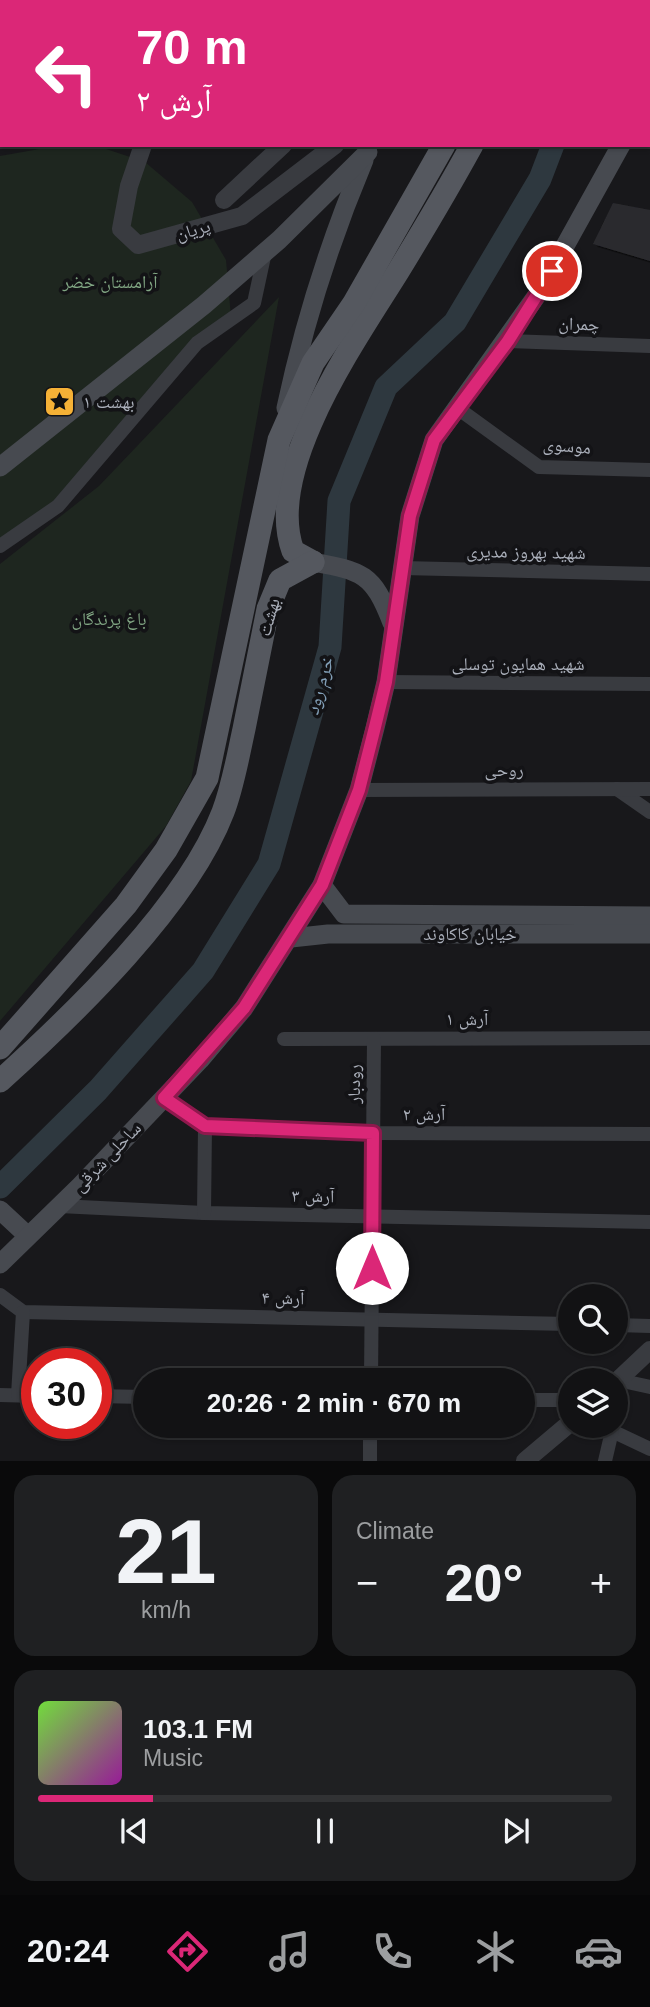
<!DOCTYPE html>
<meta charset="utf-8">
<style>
:root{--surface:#121214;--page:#1f2022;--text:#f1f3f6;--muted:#9c9ea0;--line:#313234;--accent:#db2777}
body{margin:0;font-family:Helvetica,"Noto Naskh Arabic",sans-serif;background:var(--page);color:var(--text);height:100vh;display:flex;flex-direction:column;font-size:26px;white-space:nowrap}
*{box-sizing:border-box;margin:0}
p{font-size:23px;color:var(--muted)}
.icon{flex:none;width:38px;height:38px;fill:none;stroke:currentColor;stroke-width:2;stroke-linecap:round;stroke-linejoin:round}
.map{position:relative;height:1461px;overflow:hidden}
.side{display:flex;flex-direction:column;gap:14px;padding:14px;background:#0a0a0b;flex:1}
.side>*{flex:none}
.hud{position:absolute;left:0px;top:0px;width:651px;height:147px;box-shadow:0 2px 5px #0004,0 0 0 2px var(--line);background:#db2777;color:#fff;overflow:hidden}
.buttons{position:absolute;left:558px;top:1284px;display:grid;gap:14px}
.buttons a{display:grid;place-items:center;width:70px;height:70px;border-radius:50%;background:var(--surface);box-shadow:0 2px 5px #0004,0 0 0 2px var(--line);font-size:35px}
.speed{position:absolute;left:21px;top:1348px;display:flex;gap:14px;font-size:35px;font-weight:700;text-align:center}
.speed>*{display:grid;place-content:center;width:91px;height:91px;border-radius:50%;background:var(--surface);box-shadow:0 2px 5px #0004,0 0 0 2px var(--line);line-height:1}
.speed .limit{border:10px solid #d22;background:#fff;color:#111}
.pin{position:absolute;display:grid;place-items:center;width:60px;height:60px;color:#fff;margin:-30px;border:4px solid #fff;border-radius:50%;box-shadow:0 2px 7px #0007}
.me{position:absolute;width:77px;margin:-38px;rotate:0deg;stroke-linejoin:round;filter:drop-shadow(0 0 5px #0008)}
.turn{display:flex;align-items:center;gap:24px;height:147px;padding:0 21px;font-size:32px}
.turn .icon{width:91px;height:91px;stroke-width:2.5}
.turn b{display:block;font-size:49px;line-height:60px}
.big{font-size:52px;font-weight:700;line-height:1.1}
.side .card{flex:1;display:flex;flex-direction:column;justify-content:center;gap:10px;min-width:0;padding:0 24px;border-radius:21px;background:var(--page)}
.side .dial{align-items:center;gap:0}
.dial b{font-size:91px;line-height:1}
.song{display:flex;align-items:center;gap:21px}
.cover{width:84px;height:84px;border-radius:10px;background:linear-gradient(135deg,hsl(100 70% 55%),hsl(300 70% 35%))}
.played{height:7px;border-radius:4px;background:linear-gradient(90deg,var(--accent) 20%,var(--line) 20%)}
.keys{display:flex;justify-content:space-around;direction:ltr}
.heat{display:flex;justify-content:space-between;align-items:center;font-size:38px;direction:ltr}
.side .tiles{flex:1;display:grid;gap:14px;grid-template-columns:1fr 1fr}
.card:last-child{grid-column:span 2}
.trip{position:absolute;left:133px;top:1368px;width:402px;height:70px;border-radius:35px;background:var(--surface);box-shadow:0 2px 5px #0004,0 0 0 2px var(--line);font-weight:700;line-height:70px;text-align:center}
.tab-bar{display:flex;height:112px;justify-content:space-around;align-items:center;background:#070708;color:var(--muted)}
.tab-bar .icon{width:49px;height:49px}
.tab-bar .selected{color:var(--accent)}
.tab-bar b{font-size:32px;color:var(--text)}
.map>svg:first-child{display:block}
.green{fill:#1e261f}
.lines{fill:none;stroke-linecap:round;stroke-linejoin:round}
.river{stroke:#2e383f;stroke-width:23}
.building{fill:#2b2b2f;filter:url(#shadow)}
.minor{stroke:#393b40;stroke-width:14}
.tertiary{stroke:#393b40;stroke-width:18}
.secondary{stroke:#474a50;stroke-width:19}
.primary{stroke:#55585f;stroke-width:23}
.route-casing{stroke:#8e194d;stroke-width:18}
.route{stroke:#db2777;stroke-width:12}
.labels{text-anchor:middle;stroke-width:7;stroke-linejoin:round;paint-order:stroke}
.street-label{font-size:18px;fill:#abb0bb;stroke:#131316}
.park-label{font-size:18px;fill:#81a683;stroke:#131316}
.poi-label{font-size:18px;fill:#abb0bb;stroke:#131316;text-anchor:start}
.water-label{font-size:19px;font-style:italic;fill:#819eb6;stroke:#131316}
</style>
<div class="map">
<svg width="650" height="1461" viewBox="0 0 650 1461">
<defs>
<filter id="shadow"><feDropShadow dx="4" dy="2.5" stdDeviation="0" flood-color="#0009"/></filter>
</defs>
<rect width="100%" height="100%" fill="#18181b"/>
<g class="green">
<path d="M62 145H94L145 162 192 202 226 260 231 317 40 516 0 541V156Z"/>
<path d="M279 297 191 781 166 826 0 1021V564L99 486Z"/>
</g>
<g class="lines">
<g class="river">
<path d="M599 2V0"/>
<path d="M0 1187 98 1090 203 971 269 864 330 647 339 501 386 387 455 322 540 179 553 145"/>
</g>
</g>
<path class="building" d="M613 203 650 210V261L593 244Z"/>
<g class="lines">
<g class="minor">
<path d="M265 2 266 0"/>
<path d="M508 341 650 346"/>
<path d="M456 407 539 467 650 470"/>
<path d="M0 546 58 506 197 343 254 303 265 252"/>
<path d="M402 568 650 574"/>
<path d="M386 682 650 684"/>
<path d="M617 789 650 812"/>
<path d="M359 790 650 789"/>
<path d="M284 1039 650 1038"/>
<path d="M164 1098 205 1126 373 1133 650 1134"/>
<path d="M59 1206 204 1213 650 1222"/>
<path d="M204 1213 205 1126"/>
<path d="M0 1295 23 1312 570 1324"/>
<path d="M616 1325 650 1326"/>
<path d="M618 1380 650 1387"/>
<path d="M371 1381 374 1039"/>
<path d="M0 1395 37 1396"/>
<path d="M18 1395 23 1312"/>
<path d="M96 1396 145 1397"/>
<path d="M523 1400H570"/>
<path d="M612 1431 650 1449"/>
<path d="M370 1461V1426"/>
<path d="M605 1461 612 1431 609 1426"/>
</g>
<g class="tertiary">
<path d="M215 2V0"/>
<path d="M348 2V0"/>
<path d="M143 145 129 186 121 229 138 245 242 216 335 145"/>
<path d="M224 200 283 145"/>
<path d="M616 1382 650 1350"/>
<path d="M525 1461 570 1423"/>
</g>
<g class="secondary">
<path d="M426 2V0"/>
<path d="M491 2 492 0"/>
<path d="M649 71 650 69"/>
<path d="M286 408C304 323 330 241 364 160"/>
<path d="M0 467 204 305 279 240 368 152"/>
<path d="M313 562C362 571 373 573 392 623"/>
<path d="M322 885 344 914 650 916"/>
<path d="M291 938 328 934H650"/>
<path d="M0 1210 28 1236"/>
<path d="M0 1264 80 1186 200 1060 244 1008 322 885 359 790 375 728 386 682 410 516 434 440 540 291 621 145"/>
</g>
<g class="primary">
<path d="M522 2 523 0"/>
<path d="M539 2V0"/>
<path d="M313 562 293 551C263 469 357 338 399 270 424 229 449 187 472 145"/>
<path d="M0 1048 126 905 166 850 207 778 279 440 313 363 354 303 444 145"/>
<path d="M0 1081C74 1014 187 906 223 812 233 786 238 756 244 729 252 689 260 649 268 609L280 580 313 562"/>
</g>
</g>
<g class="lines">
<defs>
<path id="route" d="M372 1268 373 1133 205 1126 164 1098 244 1008 322 885 359 790 375 727 386 682 410 516 434 440 508 341 552 271"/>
</defs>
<use href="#route" class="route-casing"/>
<use href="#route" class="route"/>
</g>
<defs>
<symbol id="sight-square" viewBox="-11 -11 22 22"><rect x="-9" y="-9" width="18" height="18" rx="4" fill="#f5b136" stroke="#131316"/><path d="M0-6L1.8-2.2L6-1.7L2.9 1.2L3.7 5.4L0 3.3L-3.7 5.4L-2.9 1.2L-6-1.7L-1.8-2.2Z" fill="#111"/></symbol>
</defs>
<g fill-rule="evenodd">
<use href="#sight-square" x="42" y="384" width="35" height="35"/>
</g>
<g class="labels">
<g class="street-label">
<text transform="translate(193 230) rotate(-16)" y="6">پریان</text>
<text transform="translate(579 324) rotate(2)" y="6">چمران</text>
<text transform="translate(567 446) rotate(5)" y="6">موسوی</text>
<text transform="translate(526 552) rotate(1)" y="6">شهید بهروز مدیری</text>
<text transform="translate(269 617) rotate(-74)" y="6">بهشت</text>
<text x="518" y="670">شهید همایون توسلی</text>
<text x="504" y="776">روحی</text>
<text x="470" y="940">خیابان کاکاوند</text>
<text x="467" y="1025">آرش ۱</text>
<text transform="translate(354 1084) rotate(-90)" y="6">رودبار</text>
<text x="424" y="1120">آرش ۲</text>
<text transform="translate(107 1157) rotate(-46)" y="6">ساحلی شرقی</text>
<text transform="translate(313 1196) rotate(1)" y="6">آرش ۳</text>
<text transform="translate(283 1298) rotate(1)" y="6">آرش ۴</text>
</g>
<g class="park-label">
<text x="110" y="288">آرامستان خضر</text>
<text x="109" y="625">باغ پرندگان</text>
</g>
<g class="poi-label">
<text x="83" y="408">بهشت ۱</text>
</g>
<g class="water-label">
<text transform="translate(319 686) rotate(-74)" y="7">خرم رود</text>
</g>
</g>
</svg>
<div class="buttons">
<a><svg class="icon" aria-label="search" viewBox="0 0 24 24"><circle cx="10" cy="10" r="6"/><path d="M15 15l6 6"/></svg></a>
<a><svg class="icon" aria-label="layers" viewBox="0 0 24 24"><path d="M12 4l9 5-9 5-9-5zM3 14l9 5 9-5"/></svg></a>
</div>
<div class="speed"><div class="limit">30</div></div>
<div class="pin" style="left:552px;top:271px;background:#d93025"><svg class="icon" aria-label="arrive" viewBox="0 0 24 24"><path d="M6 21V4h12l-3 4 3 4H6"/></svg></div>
<svg class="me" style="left:372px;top:1268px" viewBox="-20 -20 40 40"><circle r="19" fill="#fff"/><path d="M0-13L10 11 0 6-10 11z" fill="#db2777"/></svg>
<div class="trip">20:26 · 2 min · 670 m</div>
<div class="hud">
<div class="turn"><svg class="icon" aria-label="left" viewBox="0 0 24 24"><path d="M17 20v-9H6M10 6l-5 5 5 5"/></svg><div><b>70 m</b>آرش ۲</div></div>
</div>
</div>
<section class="side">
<div class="tiles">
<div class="card dial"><b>21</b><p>km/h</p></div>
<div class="card"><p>Climate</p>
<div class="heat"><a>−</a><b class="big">20°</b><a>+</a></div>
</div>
<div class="card">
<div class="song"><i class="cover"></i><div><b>103.1 FM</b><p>Music</p></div></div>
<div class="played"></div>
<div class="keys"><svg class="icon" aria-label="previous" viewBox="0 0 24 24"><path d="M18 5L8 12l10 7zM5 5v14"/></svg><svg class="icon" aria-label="pause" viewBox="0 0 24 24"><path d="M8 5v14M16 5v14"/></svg><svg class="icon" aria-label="next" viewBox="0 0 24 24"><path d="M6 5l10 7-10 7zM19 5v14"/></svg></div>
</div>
</div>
</section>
<nav class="tab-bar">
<b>20:24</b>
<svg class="icon selected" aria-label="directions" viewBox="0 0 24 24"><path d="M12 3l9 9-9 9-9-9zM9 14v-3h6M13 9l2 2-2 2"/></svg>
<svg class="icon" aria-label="music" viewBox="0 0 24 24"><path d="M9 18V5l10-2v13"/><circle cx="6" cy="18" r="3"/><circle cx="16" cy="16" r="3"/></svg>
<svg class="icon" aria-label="phone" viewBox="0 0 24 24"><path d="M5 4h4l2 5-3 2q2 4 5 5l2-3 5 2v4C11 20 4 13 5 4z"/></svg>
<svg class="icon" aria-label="climate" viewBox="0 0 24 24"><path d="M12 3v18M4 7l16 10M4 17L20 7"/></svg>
<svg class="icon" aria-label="car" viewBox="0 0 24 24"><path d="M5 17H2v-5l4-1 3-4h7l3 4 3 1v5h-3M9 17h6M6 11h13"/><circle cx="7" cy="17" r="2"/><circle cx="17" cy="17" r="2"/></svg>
</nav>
